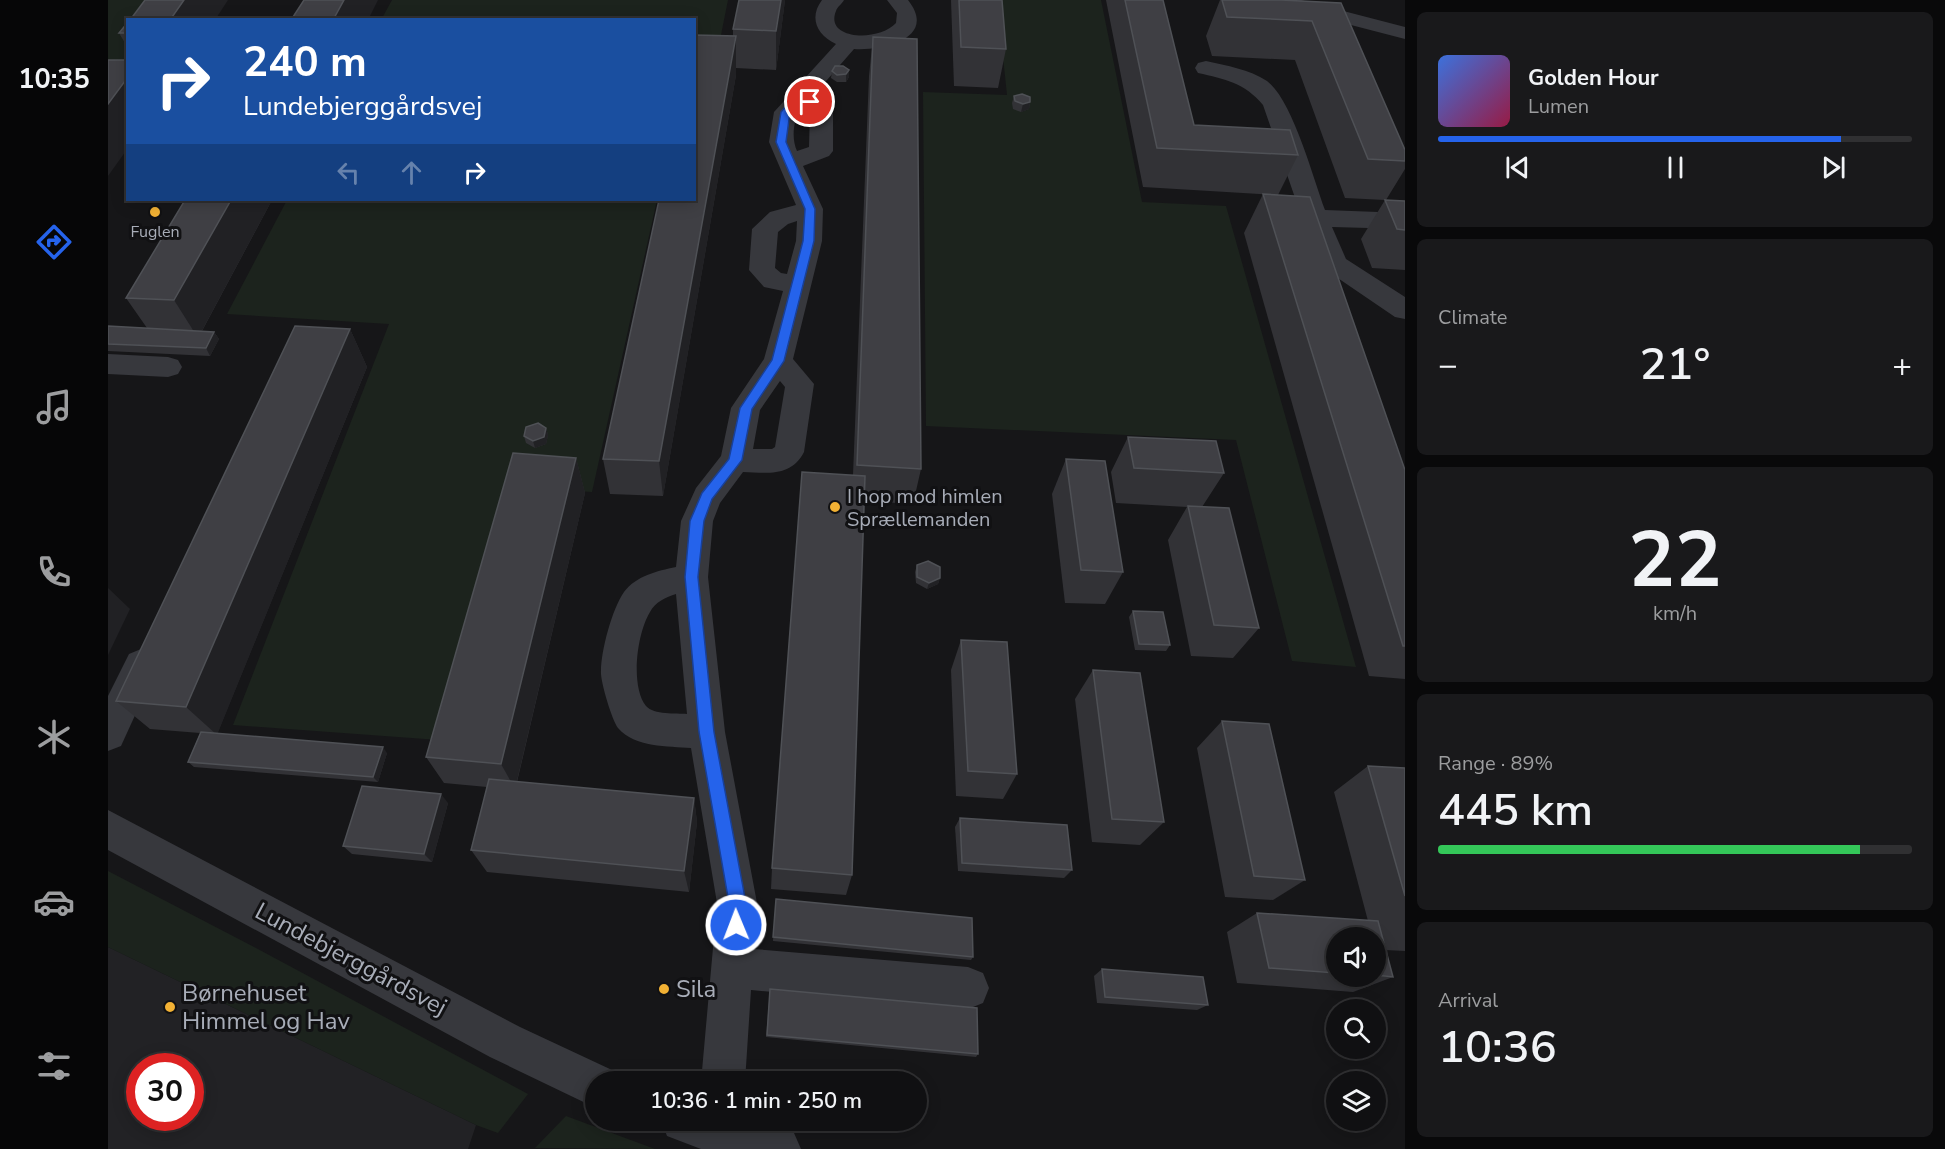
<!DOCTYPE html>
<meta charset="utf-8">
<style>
:root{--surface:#101012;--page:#19191b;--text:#f1f3f6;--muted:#9c9d9f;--line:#303032;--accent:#2563eb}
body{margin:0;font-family:"Nunito Sans",sans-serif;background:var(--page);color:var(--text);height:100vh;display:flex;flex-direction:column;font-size:22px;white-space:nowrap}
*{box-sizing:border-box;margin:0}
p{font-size:20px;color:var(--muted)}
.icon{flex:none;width:33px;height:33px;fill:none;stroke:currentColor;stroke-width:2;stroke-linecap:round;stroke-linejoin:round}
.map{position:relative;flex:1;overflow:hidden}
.drawer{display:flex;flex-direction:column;gap:12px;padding:12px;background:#09090a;width:540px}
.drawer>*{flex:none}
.top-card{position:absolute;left:18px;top:18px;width:570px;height:183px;border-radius:0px;box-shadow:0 3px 15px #0003,0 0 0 2px var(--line);background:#1a4fa0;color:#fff;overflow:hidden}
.buttons{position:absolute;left:1218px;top:927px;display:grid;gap:12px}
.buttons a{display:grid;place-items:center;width:60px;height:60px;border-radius:50%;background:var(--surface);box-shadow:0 3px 15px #0003,0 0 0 2px var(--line);font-size:30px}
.speed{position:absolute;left:18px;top:1053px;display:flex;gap:12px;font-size:30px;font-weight:700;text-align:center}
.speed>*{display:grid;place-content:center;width:78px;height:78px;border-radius:50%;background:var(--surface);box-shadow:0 3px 15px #0003,0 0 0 2px var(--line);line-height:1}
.speed .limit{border:9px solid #d22;background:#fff;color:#111}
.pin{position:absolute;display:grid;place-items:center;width:51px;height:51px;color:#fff;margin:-26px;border:3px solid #fff;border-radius:50%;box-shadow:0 2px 6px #0007}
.me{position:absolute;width:66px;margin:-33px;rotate:359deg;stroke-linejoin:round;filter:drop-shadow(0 0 4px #0008)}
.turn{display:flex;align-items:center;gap:21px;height:126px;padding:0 18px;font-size:27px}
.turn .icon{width:78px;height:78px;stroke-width:2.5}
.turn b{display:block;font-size:42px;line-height:51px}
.lanes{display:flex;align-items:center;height:57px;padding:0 18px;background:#0003;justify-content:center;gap:30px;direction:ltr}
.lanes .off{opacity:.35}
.big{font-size:45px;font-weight:600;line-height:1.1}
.drawer .widget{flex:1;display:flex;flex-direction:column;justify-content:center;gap:9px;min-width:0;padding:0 21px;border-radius:9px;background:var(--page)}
.drawer .dial{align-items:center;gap:0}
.dial b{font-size:78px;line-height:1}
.song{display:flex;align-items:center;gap:18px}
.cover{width:72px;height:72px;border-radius:9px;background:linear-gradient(135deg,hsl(220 70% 55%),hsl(340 70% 35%))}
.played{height:6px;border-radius:3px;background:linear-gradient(90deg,var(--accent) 85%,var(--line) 85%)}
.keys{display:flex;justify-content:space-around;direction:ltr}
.heat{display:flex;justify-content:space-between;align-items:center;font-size:33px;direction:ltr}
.charge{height:9px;border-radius:4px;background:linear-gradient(90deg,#34c759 89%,var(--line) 0)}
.trip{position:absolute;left:477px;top:1071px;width:342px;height:60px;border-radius:30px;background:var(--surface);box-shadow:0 3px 15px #0003,0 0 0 2px var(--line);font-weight:600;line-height:60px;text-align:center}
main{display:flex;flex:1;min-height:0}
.tab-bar{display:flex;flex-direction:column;width:108px;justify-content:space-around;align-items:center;background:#060607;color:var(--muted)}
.tab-bar .icon{width:42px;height:42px}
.tab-bar .on{color:var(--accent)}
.tab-bar b{font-size:27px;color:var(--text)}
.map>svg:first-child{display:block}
.built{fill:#222225;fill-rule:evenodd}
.green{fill:#1c231d}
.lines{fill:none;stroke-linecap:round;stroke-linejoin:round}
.minor{fill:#37383d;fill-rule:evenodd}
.wall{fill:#323236;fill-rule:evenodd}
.shaded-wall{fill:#212124}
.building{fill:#3f3f44;stroke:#4f5156;stroke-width:1.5}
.route{fill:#2563eb;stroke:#184099;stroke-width:1.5}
.poi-dot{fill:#f2b134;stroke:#111113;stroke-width:2}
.labels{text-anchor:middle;stroke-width:6;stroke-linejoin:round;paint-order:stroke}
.far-poi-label{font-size:16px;fill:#a8adb8;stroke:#111113}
.poi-label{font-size:20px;fill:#a8adb8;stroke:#111113;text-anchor:start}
.near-street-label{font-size:24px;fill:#a8adb8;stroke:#111113}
.near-poi-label{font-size:24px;fill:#a8adb8;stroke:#111113;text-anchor:start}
</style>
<main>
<nav class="tab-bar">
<b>10:35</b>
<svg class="icon on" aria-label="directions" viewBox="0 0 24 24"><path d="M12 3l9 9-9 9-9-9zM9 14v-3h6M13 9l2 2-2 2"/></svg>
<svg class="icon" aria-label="music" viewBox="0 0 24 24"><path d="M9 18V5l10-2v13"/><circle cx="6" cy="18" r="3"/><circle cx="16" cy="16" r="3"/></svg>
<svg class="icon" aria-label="phone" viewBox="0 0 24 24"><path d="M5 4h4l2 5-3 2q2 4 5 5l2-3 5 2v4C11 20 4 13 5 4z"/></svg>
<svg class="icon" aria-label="climate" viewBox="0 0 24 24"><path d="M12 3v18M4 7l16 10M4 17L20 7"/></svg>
<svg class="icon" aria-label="car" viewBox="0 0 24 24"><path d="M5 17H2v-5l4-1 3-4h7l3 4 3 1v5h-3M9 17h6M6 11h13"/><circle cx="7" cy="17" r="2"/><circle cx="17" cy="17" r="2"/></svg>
<svg class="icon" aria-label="filters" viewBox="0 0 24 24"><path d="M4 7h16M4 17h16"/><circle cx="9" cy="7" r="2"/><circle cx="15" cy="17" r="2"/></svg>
</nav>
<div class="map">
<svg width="1297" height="1149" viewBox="0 0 1297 1149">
<rect width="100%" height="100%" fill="#161618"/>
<path class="built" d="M0 947 368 1125 360 1149H0ZM32 1066H82V1118H32Z"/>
<g class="green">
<path d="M0 0H67L53 19 20 20 19 65 0 92Z"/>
<path d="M284 0H620L607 65H587L586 20H273Z"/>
<path d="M889 0H993L1034 202 1118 206 1248 667 1184 661 1128 440 818 426 815 92 899 95Z"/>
<path d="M179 200H549L484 492 406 487 331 740 125 725 281 324 119 314Z"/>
<path d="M0 871 148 948 420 1094 390 1133 368 1125 0 947Z"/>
<path d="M458 1116 547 1149 427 1148Z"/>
</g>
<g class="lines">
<g class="minor">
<path d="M714 0H736C734 4 729 7 728 11 716 40 771 42 788 23L789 13 779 0H800C830 38 776 51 746 49L705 96 722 101 725 106V151L721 156 695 166 715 209 714 241 685 359 706 384 696 452C683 477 660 473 635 472L612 503 605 521 600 577 617 732 649 903 646 949 860 967 875 973 881 988 875 1003 860 1009 643 990 637 1082H593L609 903 583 748C560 746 527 748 510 728 504 720 492 681 493 671 493 651 504 609 516 592 528 576 549 571 568 567L573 521 588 488 613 456 623 408 656 359 675 291 656 287 641 270 644 229 662 212 688 205 661 142 666 112 728 44C708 35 701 17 714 0ZM695 107 702 110 701 147 689 151C683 138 685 118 695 107ZM689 221 688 241 679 274 673 273 667 268 670 232 680 224ZM672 381 677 387 667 447 664 449H645L652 410ZM568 594 579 714C568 713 546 715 538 706 522 686 529 633 542 612 547 602 558 597 568 594Z"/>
<path d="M1159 0H1193L1297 27V39L1162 4Z"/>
<path d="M1098 61C1119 66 1141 69 1159 81 1185 101 1205 178 1217 210L1297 213V229L1224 227 1238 259 1297 297V319L1287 317 1218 270 1194 218 1155 105C1137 83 1117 79 1090 73L1087 68 1090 63Z"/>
<path d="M0 354 60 357 70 360 74 367 70 374 60 377 0 374Z"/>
<path d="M33 649 45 654 50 665 13 746 0 751V696L21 654Z"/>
<path d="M0 810 412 1027 504 1070 508 1082H488V1108L382 1057 0 850Z"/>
<path d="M553 1120H645L686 1133 693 1149H593L559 1136Z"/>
</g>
</g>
<g class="wall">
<path d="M677 0 668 70 628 68V75L555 496 502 494 495 459 625 36V29Z"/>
<path d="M843 0H894L898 49 890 88 846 86Z"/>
<path d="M998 0H1055L1086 125 1190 155 1170 195 1035 187Z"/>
<path d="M1112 0H1173L1233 3 1297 150V169L1278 200 1297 201V270L1264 268 1253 239 1277 200 1237 198 1187 60 1104 56 1098 36Z"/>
<path d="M20 22V48L11 33Z"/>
<path d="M765 37 809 51 810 62H809L813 469 805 504 756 501 744 875 738 895 663 889 664 868 745 475 761 76Z"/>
<path d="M741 70V77L738 82H729L723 78 724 71Z"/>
<path d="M906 96 922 102 921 109 913 112 905 109 904 103Z"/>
<path d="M1155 194 1297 470V679L1261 676 1136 233Z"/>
<path d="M164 200 94 331 106 332 111 339 102 356 0 351V326L39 328 18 298Z"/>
<path d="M242 329 259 367 109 734 279 753 270 782 86 767 80 762 92 733 42 729 8 701Z"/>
<path d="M438 428 440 435 438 444 427 448 418 443 416 436Z"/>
<path d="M1020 437 1116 473 1094 507 1151 628 1125 658 1083 656 1060 540 1079 507 1008 503 1003 472Z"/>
<path d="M468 458 477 493 409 782 586 798 589 822 581 892 379 872 363 850 379 787 336 783 318 757Z"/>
<path d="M958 459 1015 572 997 604 957 603 944 494Z"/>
<path d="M809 565 832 578 830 584 819 589 808 583 807 572Z"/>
<path d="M1025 611 1062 645 1058 651 1027 650 1021 617Z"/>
<path d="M853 640 909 774 895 799 848 796 843 670Z"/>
<path d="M985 670 1056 822 1032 845 984 842 967 699Z"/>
<path d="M1114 721 1197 880 1165 900 1117 897 1089 748Z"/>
<path d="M1260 766 1297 768V951L1277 950 1285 977 1245 992 1129 983 1119 932 1149 913 1260 921 1226 792ZM1228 938H1268V976H1228Z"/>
<path d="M340 803 324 862 244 854 235 846Z"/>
<path d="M852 818 964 870 956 878 850 871 847 827Z"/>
<path d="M668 899 865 957 863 960 665 941Z"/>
<path d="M994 969 1100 1005 1089 1010 989 1003 986 976Z"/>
<path d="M662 989 870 1054 868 1057 658 1037Z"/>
</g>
<g class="shaded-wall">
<path d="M76 0H120L107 20H62Z"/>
<path d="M236 0H270L260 20H225Z"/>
<path d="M673 0H677L668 70V31Z"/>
<path d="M628 36V75L555 496 551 461Z"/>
<path d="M741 70V77L738 82V74Z"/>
<path d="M20 77V148L0 176V104Z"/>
<path d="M922 102 921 109 913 112 915 104Z"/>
<path d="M123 200H164L90 338 66 300Z"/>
<path d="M242 329 259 367 109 735 78 707Z"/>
<path d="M106 332 111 339 102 356 98 348Z"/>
<path d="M438 428 440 435 438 444 427 448 425 441Z"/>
<path d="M468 458 477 493 407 789 393 764Z"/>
<path d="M832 578 830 584 819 589 821 583Z"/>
<path d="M0 588 22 609 0 655Z"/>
<path d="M275 747 279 753 270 782 265 777Z"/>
<path d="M333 794 340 803 324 862 316 854Z"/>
<path d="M586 798 589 822 581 892 576 871Z"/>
</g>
<g class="building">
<path d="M37 0H76L62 20H22Z"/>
<path d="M196 0H236L225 20H183Z"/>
<path d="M631 0H673L668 31 625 29Z"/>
<path d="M851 0H894L898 49 853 47Z"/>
<path d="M1017 0H1055L1086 125 1182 130 1190 155 1049 148Z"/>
<path d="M1114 0H1173L1233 3 1297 150V161L1260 159 1204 21 1119 17Z"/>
<path d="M20 22V33H11Z"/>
<path d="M587 35 628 36 551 461 495 459 551 200H586Z"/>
<path d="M765 37 809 39 813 469 749 465Z"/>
<path d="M0 60H20V77L0 104Z"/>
<path d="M727 66H735L741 70 738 74 729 75 724 71Z"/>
<path d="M914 94 922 97V102L915 104 907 101 906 96Z"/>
<path d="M1155 194 1202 197 1297 470V646H1295Z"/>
<path d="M77 200H123L66 300 18 298Z"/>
<path d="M1277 200 1297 201V230L1289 229Z"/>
<path d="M0 326 106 332 98 348 0 344Z"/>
<path d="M187 326 242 329 78 707 8 701Z"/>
<path d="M430 423 438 428 436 437 425 441 416 436 418 427Z"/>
<path d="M1020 437 1108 441 1116 473 1026 468Z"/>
<path d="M405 453 468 458 393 764 318 757Z"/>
<path d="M958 459 997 461 1015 572 973 570Z"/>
<path d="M694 472 757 476 744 875 664 868Z"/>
<path d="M1080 506 1121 508 1151 628 1106 625Z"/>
<path d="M820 561 832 567V578L821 583 809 577V565Z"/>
<path d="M1025 611 1055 612 1062 645 1031 644Z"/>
<path d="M853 640 899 642 909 774 860 771Z"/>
<path d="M985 670 1032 673 1056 822 1004 819Z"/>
<path d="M1114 721 1161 724 1197 880 1146 876Z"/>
<path d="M93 732 275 747 265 777 80 762Z"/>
<path d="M1260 766 1297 768V896Z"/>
<path d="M381 779 586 798 576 871 363 850Z"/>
<path d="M254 786 333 794 316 854 235 846Z"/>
<path d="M852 818 959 825 964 870 854 863Z"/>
<path d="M668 899 864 918 865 957 665 937Z"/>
<path d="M1149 913 1270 921 1285 977 1268 975V938H1228V973L1161 968Z"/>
<path d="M994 969 1095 977 1100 1005 997 997Z"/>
<path d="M662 989 869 1008 870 1054 659 1035Z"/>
</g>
<path class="route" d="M686 96 707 102 702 105 691 102 682 112 678 142 707 209 706 241 676 361 644 409 634 460 604 499 596 521 590 577 606 732 638 903 634 931 628 933 622 931 620 925 621 903 591 732 577 577 582 521 594 493 621 459 632 408 664 360 695 241 697 209 668 142 673 112Z"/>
<g class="poi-dot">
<circle cx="47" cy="212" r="6"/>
<circle cx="727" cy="507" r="6"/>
<circle cx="556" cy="989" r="6"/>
<circle cx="62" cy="1007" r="6"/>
</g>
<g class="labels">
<g class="far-poi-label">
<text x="47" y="237">Fuglen</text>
</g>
<g class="poi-label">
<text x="739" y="503">I hop mod himlen<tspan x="739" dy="23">Sprællemanden</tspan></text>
</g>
<g class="near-street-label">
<text transform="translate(243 959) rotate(28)" y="8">Lundebjerggårdsvej</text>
</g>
<g class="near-poi-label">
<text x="568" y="997">Sila</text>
<text x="74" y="1001">Børnehuset<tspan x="74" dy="28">Himmel og Hav</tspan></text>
</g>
</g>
</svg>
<div class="buttons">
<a><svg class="icon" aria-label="sound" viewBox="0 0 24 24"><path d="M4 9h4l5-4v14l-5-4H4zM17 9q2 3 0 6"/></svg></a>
<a><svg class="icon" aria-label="search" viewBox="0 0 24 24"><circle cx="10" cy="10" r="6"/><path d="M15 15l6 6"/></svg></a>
<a><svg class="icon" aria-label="layers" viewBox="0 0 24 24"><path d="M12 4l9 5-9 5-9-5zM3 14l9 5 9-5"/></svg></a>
</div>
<div class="speed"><div class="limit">30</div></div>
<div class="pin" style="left:702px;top:102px;background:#d93025"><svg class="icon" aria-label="arrive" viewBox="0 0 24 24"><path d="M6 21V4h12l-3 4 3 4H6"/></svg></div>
<svg class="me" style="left:628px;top:925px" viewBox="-20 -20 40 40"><circle r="17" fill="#2563eb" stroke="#fff" stroke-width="3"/><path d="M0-11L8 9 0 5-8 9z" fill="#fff"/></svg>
<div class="trip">10:36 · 1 min · 250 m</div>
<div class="top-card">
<div class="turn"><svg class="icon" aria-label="right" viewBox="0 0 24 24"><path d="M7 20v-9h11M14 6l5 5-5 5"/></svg><div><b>240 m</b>Lundebjerggårdsvej</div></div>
<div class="lanes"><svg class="icon off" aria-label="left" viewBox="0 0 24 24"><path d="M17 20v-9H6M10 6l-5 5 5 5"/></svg><svg class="icon off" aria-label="ahead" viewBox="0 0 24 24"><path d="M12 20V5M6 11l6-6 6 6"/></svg><svg class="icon" aria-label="right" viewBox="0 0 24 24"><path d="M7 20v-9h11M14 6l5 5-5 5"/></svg></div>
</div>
</div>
<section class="drawer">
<div class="widget">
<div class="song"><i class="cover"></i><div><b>Golden Hour</b><p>Lumen</p></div></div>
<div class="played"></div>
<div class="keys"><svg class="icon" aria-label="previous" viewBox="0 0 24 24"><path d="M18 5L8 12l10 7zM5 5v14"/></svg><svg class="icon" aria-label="pause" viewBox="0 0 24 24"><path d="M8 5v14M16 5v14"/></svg><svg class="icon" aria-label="next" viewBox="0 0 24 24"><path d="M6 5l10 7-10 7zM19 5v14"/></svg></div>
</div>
<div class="widget"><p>Climate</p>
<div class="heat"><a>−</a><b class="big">21°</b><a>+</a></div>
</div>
<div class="widget dial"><b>22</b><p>km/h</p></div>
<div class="widget"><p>Range · 89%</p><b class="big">445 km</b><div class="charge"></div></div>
<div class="widget"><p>Arrival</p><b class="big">10:36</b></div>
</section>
</main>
